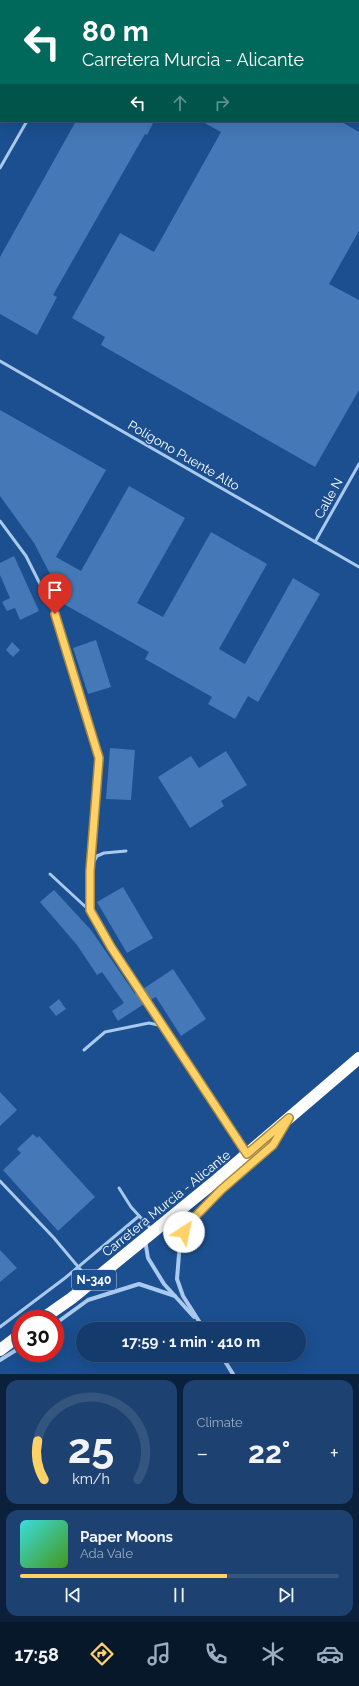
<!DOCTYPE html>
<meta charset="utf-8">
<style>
:root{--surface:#143b6b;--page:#1d4271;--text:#f1f3f6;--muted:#9dadc1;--line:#33557e;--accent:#ffd166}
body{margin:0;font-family:Raleway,sans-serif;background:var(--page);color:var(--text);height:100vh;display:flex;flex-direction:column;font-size:15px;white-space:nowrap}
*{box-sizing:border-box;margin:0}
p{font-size:13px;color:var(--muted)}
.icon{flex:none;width:22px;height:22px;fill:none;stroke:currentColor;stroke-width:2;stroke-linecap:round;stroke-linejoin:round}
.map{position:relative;height:1374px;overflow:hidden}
.sheet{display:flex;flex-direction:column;gap:6px;padding:6px;background:#0b203b;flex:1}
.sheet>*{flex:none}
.hud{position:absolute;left:0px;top:0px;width:359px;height:122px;box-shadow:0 4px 16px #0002,0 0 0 1px var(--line);background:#00695c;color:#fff;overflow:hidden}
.speed{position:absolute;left:12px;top:1310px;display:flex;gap:8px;font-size:20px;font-weight:700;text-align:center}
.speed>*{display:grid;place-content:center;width:52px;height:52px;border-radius:50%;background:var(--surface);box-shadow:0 4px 16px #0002,0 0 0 1px var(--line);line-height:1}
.speed .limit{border:6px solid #d22;background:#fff;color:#111}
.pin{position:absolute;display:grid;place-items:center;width:34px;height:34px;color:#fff;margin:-41px -17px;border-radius:50% 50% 50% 0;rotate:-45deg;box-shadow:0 0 4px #0007}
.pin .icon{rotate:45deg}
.me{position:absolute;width:44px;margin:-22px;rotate:34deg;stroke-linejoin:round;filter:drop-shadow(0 0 3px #0008)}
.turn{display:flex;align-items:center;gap:14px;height:84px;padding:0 16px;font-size:18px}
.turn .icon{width:52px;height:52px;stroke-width:2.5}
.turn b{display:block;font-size:28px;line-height:34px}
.lanes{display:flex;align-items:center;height:38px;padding:0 16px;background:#0003;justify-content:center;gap:20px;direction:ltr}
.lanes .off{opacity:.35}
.big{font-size:30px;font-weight:700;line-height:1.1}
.sheet .widget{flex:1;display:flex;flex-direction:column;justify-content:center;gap:6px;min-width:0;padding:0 14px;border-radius:12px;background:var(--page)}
.sheet .dial{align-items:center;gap:0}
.dial svg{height:104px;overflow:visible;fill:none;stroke:var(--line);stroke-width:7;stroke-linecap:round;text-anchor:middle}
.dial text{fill:var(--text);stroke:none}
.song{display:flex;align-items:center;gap:12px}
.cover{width:48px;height:48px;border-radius:6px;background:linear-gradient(135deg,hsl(180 70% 55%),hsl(100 70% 35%))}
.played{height:4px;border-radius:2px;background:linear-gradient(90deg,var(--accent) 65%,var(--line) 65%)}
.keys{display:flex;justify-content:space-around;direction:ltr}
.heat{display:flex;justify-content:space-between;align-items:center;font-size:22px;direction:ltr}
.sheet .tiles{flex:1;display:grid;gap:6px;grid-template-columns:1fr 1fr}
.widget:last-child{grid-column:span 2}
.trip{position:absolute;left:76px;top:1322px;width:230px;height:40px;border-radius:20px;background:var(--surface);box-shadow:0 4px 16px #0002,0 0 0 1px var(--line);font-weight:700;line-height:40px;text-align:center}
.dock{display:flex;height:64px;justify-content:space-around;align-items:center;background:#08182b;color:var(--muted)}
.dock .icon{width:28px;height:28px}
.dock .selected{color:var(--accent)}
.dock b{font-size:18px;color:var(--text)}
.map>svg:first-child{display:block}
.building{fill:#4478b7}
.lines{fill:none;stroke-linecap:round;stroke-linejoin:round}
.lane{stroke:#a9c9ee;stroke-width:3}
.street{stroke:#a9c9ee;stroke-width:4}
.highway{stroke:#fff;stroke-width:12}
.route-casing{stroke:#a68842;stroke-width:10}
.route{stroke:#ffd166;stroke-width:7}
.labels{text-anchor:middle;stroke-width:3;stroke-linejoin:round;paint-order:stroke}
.shield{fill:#1b4f8f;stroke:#bbcadd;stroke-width:1}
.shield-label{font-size:12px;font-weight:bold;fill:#fff}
.street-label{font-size:13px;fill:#fff;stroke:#1b4f8f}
</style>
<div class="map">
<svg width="359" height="1374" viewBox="0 0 359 1374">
<rect width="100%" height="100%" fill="#1b4f8f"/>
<g class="building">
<path d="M76 121H154L147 135 145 134 53 295 57 297 37 335 0 314V257Z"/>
<path d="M201 121H340L359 132V231L329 284 359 300V390L315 467 101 345 105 337 72 318 120 233 154 252 221 132Z"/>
<path d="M0 410 106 470 56 557 81 571 129 486 185 518 137 603 163 617 211 532 267 564 219 649 245 664 293 578 320 594 258 702 248 696 235 719 208 704 212 697 145 659 149 652 53 598 58 589 48 570 34 543 0 496Z"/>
<path d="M14 556 39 611 20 620 15 608 7 611 2 602 10 598 0 575V563Z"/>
<path d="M96 640 111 687 88 694 73 648Z"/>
<path d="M12 642 20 650 13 657 6 650Z"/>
<path d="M110 748 135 750 131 800 106 799Z"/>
<path d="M226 751 247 785 221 801 224 806 190 828 158 777 191 756 199 768Z"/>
<path d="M123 887 153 938 127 953 97 902Z"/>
<path d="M54 890 91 930 135 994 137 993 144 1004 118 1021 112 1011 124 1003 102 972 97 975 77 945 40 902Z"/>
<path d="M173 969 206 1019 181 1036 156 997 150 1000 143 989Z"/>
<path d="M59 999 66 1009 56 1016 49 1007Z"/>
<path d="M0 1092 17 1110 0 1126Z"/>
<path d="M33 1134 37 1138 39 1136 95 1197 58 1231 3 1170 21 1153 17 1149Z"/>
<path d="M0 1250 17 1268 0 1282Z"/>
</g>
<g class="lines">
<g class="lane">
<path d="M252 0 254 1"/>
<path d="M94 1 95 0"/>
<path d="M286 1 287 0"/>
<path d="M358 59 359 60"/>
<path d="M0 168 27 121"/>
<path d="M0 361 359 567"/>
<path d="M0 521 26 556 55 614 99 758 90 871"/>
<path d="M315 542 359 464"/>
<path d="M90 869 97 856 104 853 126 851"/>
<path d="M50 874 90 911"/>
<path d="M84 1050 105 1032 149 1023 163 1026"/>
<path d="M0 1181 54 1238 90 1281"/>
<path d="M119 1188 131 1207 152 1230"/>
<path d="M0 1327 65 1278 139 1216"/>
</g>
<g class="street">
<path d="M90 871V911L111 947 247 1153"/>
<path d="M145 1240 148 1258 164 1284 194 1317"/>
<path d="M55 1324 88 1300 139 1284 175 1296"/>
<path d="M204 1329 183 1296 177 1279 180 1242 189 1223 221 1190 273 1145 282 1130"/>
<path d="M221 1355 233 1374"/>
<path d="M0 1360 21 1347"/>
</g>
<g class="highway">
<path d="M42 1319 72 1298 213 1183 359 1058"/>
<path d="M0 1350 21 1334"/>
</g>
</g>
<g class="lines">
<defs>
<path id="route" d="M55 614 99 758 90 871V910L111 947 247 1154 289 1118 273 1145 221 1190 189 1223 184 1232"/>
</defs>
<use href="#route" class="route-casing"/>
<use href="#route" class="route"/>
</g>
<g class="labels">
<rect class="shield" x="72" y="1270" width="44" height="20" rx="3"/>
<g class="shield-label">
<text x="94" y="1284">N-340</text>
</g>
<g class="street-label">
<text transform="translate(184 455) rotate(30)" y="5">Polígono Puente Alto</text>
<text transform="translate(328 498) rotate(-61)" y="5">Calle N</text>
<text transform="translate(166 1203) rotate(-39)" y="5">Carretera Murcia - Alicante</text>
</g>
</g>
</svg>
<div class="speed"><div class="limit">30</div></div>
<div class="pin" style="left:55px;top:614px;background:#d93025"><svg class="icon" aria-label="arrive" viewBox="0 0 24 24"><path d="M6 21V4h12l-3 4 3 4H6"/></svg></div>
<svg class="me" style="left:184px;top:1232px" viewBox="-20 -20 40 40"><circle r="19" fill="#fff"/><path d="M0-13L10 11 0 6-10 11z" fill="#ffd166"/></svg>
<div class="trip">17:59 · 1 min · 410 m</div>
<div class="hud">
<div class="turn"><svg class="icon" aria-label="left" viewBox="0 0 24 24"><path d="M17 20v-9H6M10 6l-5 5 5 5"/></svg><div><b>80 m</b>Carretera Murcia - Alicante</div></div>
<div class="lanes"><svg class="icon" aria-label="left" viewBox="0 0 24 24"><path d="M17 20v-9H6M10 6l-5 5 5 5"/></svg><svg class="icon off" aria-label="ahead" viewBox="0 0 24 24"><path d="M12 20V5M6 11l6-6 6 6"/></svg><svg class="icon off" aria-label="right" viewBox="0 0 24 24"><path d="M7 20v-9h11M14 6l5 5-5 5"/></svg></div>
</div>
</div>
<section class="sheet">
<div class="tiles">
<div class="widget dial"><svg viewBox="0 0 100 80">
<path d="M14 69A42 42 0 1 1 86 69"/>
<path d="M14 69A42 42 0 0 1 9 39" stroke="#ffd166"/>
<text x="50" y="56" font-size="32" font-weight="700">25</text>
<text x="50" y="72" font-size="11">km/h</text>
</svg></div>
<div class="widget"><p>Climate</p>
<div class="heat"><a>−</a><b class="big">22°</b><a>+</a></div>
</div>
<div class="widget">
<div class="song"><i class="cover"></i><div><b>Paper Moons</b><p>Ada Vale</p></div></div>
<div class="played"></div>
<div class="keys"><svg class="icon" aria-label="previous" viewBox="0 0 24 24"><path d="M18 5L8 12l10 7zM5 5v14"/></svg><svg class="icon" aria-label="pause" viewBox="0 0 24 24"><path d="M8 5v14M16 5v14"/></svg><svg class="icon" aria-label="next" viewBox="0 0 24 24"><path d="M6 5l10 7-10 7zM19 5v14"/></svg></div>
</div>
</div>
</section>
<nav class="dock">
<b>17:58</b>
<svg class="icon selected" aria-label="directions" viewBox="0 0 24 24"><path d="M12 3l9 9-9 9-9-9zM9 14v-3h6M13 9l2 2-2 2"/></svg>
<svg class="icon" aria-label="music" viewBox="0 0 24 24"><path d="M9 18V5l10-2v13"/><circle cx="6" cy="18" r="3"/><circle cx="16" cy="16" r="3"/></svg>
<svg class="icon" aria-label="phone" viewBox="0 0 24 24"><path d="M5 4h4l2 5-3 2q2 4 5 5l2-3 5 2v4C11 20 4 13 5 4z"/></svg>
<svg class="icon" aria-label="climate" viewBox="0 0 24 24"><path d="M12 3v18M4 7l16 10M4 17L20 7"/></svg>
<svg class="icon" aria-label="car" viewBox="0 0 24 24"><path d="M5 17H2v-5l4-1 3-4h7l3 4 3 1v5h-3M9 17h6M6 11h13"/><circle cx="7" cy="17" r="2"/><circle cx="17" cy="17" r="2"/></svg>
</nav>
